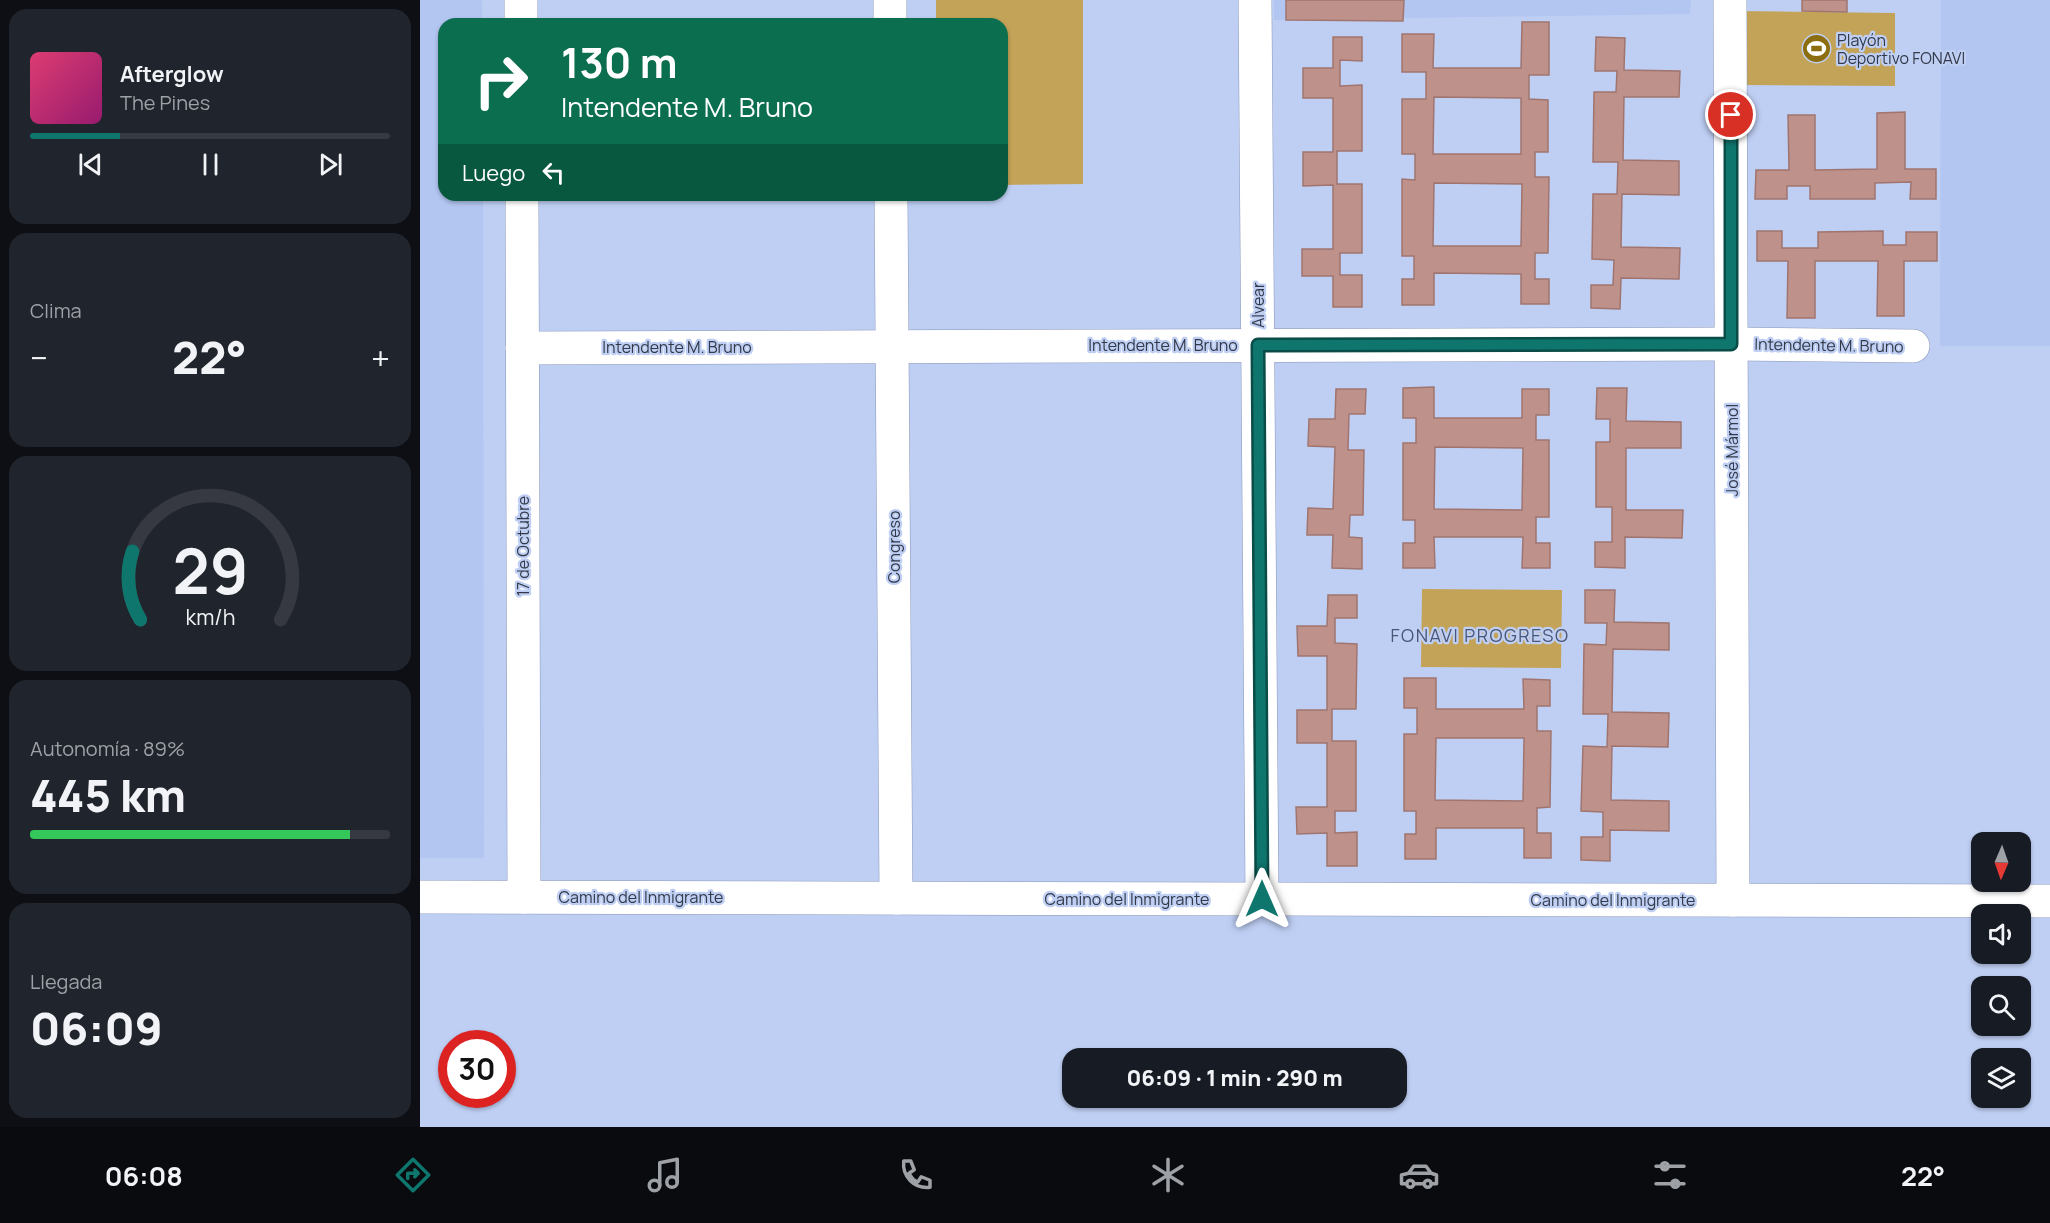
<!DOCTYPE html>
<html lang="es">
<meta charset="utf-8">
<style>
:root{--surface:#171b24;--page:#20242c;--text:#f1f3f6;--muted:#9ea1a6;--line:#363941;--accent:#0f766e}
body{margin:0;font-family:Manrope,sans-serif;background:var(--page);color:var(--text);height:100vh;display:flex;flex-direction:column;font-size:22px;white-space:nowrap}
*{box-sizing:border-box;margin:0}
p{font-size:20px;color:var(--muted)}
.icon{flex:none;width:33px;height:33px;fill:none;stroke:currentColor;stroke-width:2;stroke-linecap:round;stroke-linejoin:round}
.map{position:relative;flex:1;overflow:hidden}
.details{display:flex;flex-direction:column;gap:9px;padding:9px;background:#0d0f14;width:420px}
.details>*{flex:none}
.guide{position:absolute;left:18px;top:18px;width:570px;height:183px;border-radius:18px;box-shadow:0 2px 4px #0004;background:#0b6e4f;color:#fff;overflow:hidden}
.needle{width:39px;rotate:182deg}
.fabs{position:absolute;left:1551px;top:832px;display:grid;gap:12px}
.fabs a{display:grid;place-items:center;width:60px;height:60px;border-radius:12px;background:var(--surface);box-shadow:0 2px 4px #0004;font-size:30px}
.speed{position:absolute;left:18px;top:1030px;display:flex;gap:12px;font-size:30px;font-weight:700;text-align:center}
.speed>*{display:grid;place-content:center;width:78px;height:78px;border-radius:50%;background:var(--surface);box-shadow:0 2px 4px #0004;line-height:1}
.speed .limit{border:9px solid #d22;background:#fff;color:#111}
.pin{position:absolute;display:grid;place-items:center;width:51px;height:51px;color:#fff;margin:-26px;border:3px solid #fff;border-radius:50%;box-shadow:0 2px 6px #0007}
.me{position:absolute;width:66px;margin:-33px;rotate:0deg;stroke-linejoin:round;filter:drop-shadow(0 0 4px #0008)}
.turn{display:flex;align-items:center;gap:21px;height:126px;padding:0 24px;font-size:27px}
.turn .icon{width:78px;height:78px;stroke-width:2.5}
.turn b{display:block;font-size:42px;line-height:51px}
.then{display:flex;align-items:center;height:57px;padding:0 24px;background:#0003;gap:12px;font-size:22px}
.big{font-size:45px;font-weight:800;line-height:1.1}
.details .widget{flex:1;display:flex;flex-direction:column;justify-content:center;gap:9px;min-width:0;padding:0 21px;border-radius:18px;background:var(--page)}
.details .dial{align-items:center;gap:0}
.dial svg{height:156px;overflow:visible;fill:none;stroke:var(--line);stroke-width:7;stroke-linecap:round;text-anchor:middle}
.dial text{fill:var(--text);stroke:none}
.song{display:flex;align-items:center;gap:18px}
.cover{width:72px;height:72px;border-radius:9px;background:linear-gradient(135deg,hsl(340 70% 55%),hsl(320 70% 35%))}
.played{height:6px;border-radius:3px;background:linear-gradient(90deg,var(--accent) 25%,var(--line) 25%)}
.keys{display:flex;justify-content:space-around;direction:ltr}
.heat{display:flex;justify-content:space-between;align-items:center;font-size:33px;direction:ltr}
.charge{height:9px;border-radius:4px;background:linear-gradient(90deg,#34c759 89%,var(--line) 0)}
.trip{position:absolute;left:642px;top:1048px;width:345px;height:60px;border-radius:18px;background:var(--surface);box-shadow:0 2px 4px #0004;font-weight:800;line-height:60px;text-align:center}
.menu{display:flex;height:96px;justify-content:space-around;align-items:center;background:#090b0e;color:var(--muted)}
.menu .icon{width:42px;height:42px}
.menu .current{color:var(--accent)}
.menu b{font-size:27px;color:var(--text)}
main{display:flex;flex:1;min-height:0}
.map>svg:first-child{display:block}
.built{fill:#b3c5f1}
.green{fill:#c3a357}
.building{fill:#be918b;stroke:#a0756f;stroke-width:1.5;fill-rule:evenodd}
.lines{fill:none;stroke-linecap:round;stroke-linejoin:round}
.street-casing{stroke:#8695b8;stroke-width:34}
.secondary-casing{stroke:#8695b8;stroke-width:34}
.street{stroke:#fff;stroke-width:33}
.secondary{stroke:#fff;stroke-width:33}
.route-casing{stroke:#0a4d48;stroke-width:15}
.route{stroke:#0f766e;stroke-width:10}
.labels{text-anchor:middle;stroke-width:4.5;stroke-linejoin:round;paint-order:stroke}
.poi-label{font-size:16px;fill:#333948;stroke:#bfcff4;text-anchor:start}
.street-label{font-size:16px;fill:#333948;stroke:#bfcff4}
.neighbourhood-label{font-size:18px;letter-spacing:1.5px;fill:#495676;stroke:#bfcff4}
</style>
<main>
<section class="details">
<div class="widget">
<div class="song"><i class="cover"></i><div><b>Afterglow</b><p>The Pines</p></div></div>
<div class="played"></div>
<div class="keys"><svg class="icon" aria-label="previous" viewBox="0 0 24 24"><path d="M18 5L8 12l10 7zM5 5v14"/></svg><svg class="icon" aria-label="pause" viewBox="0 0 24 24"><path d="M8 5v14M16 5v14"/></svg><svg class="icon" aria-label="next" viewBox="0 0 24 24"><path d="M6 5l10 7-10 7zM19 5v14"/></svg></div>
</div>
<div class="widget"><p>Clima</p>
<div class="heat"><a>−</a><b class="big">22°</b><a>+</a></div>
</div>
<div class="widget dial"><svg viewBox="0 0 100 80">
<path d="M14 69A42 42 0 1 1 86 69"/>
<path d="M14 69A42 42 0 0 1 10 34" stroke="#0f766e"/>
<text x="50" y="56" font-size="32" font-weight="700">29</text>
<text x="50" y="72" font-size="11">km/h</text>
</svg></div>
<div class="widget"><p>Autonomía · 89%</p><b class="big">445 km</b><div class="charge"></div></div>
<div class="widget"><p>Llegada</p><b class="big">06:09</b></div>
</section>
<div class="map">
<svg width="1630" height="1127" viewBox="0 0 1630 1127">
<rect width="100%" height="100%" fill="#bfcff4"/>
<g class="built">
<path d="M0 0H62V24H24V195H63L64 858H0Z"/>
<path d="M854 0H1271L1270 14 854 20Z"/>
<path d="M1521 0H1630V346H1520Z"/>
</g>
<g class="green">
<path d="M516 0H663V184L582 185V24H516Z"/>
<path d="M1317 11 1475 13V86L1316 85Z"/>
<path d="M1002 589 1142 590 1141 668 1001 667Z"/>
</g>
<g class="building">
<path d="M866 0H984L983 21 866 20Z"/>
<path d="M1382 0H1427V12L1382 11Z"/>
<path d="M1102 22H1129V75H1109V99L1128 100V152H1115V177H1129L1128 253H1115V279H1129V304H1101V274L1014 273V305H982V279H994V256H982V179L995 180V154H982V99H1006V72H982V34H1014L1013 68H1101ZM1014 97 1101 98V154H1013ZM1014 183 1102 184 1101 246H1013Z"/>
<path d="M913 37H942V61L920 60V86L942 85V151H917V184H942V253H920V275H942V307H913V276H882V249H913V185L883 186V152H913V98H883V68H913Z"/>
<path d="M1176 37 1205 38 1204 70 1260 71 1259 97H1204L1203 160 1259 161V195L1202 194 1201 247 1260 248 1259 279 1201 278 1200 309 1171 308V285H1193L1194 260 1172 259 1173 194H1197L1198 162H1173L1174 92H1196L1197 71H1175Z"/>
<path d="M1485 112V169H1516V199H1490L1491 182 1455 183V199H1390V186H1367V199H1335L1336 170H1369L1368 115H1395V170L1457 169V113Z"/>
<path d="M1337 231H1362V248H1398V232L1463 231V245H1486V232H1517V261H1484V316H1457L1458 261H1395V318H1367L1368 261H1337Z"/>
<path d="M1014 387V418H1102V389H1129V415H1116V440H1129V517H1116V543H1130V568H1102L1103 537H1014L1015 568H983V543H995V520H983V443H996V418H983V388ZM1015 447 1103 448 1102 510 1014 509Z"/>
<path d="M1177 388H1207L1206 421 1261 422V448H1206V510H1263L1262 538 1205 537V568L1175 567V542H1192V507H1176V442H1190V419H1176Z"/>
<path d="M916 389H946L945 414H929L928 450H944L943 515H930L929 537 942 538V569L912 568 913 535H887L888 508 913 509 915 447 888 446 889 419H915Z"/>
<path d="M1165 590H1195L1194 622 1249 623V650L1193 649 1192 712 1249 713 1248 747 1192 746 1191 800 1249 801V831L1190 830V861L1161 860V837H1183V812L1161 811 1163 746 1187 747 1188 714H1163L1164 644 1186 645 1187 623H1165Z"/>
<path d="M908 595H937V618H915V643L937 644 936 709H912V741H936V811H915V833L937 832V866H907V833L877 834 876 807H907V743H877V710H907V656H878L877 626H907Z"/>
<path d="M984 678H1016V709H1104L1103 679 1130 680V706H1117V731H1131L1130 807 1117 808V833H1131V858H1104V828H1016V859H985V834H996V811H984V734H997V708H984ZM1016 738H1104L1103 801 1015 800Z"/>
</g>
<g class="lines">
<defs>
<g id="street">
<path d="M101 0V24"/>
<path d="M470 0V24"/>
<path d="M835 0 842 899"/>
<path d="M1310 0 1313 900"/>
<path d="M102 195 104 897"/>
<path d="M471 195 476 898"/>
<path d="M102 348 1311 344 1493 346"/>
</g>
<path id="secondary" d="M0 897 1630 901"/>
</defs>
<use href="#street" class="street-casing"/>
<use href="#secondary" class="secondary-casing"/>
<use href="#street" class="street"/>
<use href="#secondary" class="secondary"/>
</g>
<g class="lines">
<defs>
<path id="route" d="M842 899 838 345 1311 344V115"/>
</defs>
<use href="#route" class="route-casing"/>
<use href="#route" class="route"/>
</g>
<defs>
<symbol id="stadium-disc" viewBox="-11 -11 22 22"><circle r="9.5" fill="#8c6d0f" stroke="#bfcff4"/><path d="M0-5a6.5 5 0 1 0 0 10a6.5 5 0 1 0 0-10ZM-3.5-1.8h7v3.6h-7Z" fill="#fff"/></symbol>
</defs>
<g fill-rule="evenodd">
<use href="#stadium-disc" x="1380" y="32" width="33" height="33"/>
</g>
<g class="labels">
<g class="poi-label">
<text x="1417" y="46">Playón<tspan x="1417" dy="18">Deportivo FONAVI</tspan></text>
</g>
<g class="street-label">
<text transform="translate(838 305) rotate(-90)" y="6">Alvear</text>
<text x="743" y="351">Intendente M. Bruno</text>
<text transform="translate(1409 345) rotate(1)" y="6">Intendente M. Bruno</text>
<text x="257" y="353">Intendente M. Bruno</text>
<text transform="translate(1312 450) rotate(-90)" y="6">José Mármol</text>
<text transform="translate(103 546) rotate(-90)" y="6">17 de Octubre</text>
<text transform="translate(474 547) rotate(-90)" y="6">Congreso</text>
<text x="221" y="903">Camino del Inmigrante</text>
<text x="707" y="905">Camino del Inmigrante</text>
<text x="1193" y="906">Camino del Inmigrante</text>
</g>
<g class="neighbourhood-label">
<text x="1060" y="642">FONAVI PROGRESO</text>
</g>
</g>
</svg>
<div class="fabs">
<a><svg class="needle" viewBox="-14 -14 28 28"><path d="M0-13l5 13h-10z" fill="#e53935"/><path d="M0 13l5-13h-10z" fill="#9ea1a6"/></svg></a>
<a><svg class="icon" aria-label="sound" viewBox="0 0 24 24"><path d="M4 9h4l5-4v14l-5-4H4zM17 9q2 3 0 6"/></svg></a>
<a><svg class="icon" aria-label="search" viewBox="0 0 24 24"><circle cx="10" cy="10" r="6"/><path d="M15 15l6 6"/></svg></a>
<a><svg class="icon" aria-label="layers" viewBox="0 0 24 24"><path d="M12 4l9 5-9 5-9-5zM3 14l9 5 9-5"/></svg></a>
</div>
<div class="speed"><div class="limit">30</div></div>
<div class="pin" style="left:1311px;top:115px;background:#d93025"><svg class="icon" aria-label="arrive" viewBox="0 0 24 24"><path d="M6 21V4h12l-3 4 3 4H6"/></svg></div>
<svg class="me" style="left:842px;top:899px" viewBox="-20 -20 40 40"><path d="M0-17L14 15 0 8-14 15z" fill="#0f766e" stroke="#fff" stroke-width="4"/></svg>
<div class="trip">06:09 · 1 min · 290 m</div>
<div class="guide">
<div class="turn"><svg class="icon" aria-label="right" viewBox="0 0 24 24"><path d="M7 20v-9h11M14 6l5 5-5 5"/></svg><div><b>130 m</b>Intendente M. Bruno</div></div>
<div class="then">Luego<svg class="icon" aria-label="left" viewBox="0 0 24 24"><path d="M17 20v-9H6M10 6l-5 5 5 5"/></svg></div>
</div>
</div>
</main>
<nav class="menu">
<b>06:08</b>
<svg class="icon current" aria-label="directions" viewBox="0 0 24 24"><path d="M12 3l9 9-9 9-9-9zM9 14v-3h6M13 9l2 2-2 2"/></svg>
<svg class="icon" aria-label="music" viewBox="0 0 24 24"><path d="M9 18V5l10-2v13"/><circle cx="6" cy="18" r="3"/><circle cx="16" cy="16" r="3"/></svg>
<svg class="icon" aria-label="phone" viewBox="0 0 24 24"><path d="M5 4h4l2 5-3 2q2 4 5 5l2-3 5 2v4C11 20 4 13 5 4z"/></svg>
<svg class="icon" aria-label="climate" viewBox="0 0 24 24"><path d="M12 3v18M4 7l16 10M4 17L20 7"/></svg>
<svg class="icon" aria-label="car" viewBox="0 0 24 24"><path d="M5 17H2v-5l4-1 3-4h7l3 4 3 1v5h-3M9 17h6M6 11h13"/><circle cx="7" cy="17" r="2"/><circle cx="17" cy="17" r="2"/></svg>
<svg class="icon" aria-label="filters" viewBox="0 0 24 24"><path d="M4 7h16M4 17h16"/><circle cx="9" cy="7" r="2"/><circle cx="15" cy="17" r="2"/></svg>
<b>22°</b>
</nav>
